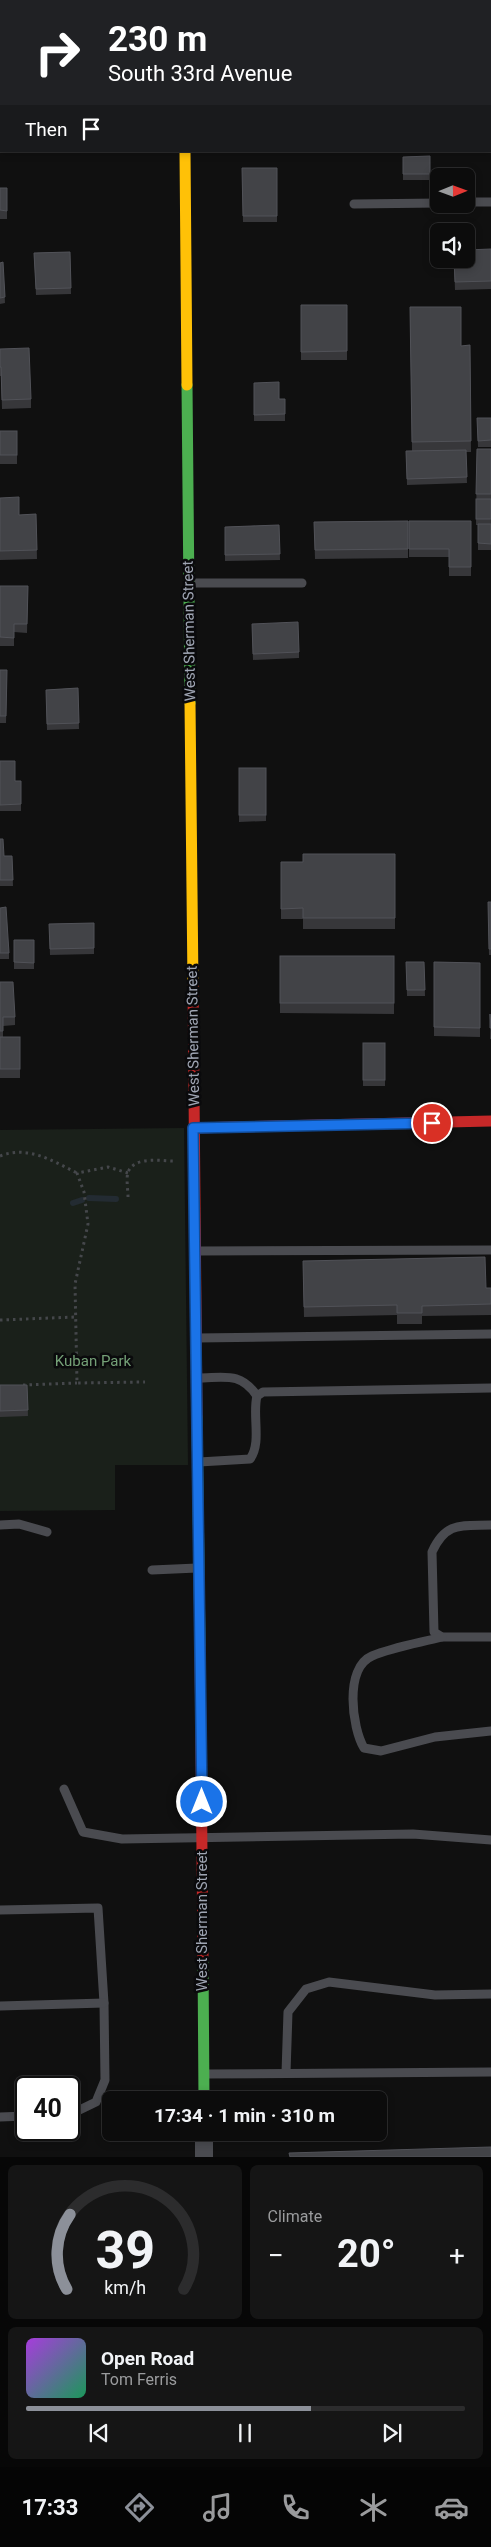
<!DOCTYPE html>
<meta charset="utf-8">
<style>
:root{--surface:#0c0c0c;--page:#151515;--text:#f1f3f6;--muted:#9a9b9d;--line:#2c2c2d;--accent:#8c9099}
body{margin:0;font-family:Roboto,sans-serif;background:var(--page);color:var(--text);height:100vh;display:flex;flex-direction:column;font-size:19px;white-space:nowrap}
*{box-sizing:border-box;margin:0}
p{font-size:16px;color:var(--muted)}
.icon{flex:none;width:28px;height:28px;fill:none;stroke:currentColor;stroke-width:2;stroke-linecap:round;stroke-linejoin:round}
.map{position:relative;height:2157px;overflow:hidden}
.sheet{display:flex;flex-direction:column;gap:8px;padding:8px;background:#070707;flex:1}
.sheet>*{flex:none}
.hud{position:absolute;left:0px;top:0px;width:491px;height:152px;box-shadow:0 2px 8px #0003,0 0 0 1px var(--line);background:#202124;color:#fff;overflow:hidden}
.needle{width:32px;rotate:89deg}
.buttons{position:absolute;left:430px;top:168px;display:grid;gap:10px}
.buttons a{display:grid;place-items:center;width:45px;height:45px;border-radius:8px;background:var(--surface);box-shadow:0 2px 8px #0003,0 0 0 1px var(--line);font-size:25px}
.speed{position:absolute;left:15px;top:2076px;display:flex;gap:10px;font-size:25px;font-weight:700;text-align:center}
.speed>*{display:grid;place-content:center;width:65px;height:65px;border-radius:50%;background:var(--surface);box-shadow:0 2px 8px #0003,0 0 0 1px var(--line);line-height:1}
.speed .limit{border:2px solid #111;border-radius:8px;background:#fff;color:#111}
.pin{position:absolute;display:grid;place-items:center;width:42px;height:42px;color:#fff;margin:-21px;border:2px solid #fff;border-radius:50%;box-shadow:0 1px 5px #0007}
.me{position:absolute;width:55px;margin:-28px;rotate:0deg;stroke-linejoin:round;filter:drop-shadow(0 0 4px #0008)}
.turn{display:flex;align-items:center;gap:18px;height:105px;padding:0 25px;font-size:22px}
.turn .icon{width:65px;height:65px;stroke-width:2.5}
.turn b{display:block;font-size:35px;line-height:42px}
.then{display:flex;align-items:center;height:48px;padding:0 25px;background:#0003;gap:10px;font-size:19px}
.big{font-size:38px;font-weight:700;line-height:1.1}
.sheet .tile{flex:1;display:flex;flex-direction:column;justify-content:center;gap:8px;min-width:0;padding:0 18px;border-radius:8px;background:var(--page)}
.sheet .dial{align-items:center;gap:0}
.dial svg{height:130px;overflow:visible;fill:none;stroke:var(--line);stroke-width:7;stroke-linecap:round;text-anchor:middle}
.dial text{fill:var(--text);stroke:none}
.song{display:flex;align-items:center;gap:15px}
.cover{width:60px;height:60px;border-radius:8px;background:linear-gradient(135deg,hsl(280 70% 55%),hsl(150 70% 35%))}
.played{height:5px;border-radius:2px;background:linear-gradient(90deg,var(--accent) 65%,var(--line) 65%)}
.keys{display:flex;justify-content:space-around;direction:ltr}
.heat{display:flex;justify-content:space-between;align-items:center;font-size:28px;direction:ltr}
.sheet .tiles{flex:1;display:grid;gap:8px;grid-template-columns:1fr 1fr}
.tile:last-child{grid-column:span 2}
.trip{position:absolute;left:102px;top:2091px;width:285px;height:50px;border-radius:8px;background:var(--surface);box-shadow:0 2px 8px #0003,0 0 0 1px var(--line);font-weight:700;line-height:50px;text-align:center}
.tabs{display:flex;height:80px;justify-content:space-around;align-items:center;background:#050505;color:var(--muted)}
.tabs .icon{width:35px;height:35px}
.tabs .current{color:var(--accent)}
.tabs b{font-size:22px;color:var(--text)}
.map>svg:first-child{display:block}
.green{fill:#1a201a}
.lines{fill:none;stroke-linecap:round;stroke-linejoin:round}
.stream{stroke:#232b32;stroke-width:6}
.path{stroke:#45474b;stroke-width:3;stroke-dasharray:2.5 4;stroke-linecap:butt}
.lane{stroke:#4a4b50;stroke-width:9}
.street{stroke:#4a4b50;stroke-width:18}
.fast{stroke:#4caf50;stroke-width:11}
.slow{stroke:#ffc107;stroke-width:11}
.jam{stroke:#c62828;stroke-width:11}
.wall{fill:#37373a}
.building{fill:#424347;stroke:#515258}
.route-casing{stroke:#114b97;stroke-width:12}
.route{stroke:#1a73e8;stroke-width:9}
.labels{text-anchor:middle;stroke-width:5;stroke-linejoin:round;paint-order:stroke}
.street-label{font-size:15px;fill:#9fa5b3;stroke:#0a0a0c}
.park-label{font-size:15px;fill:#74a077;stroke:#0a0a0c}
</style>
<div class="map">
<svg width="491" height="2157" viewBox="0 0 491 2157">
<rect width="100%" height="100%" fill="#101010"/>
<path class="green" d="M184 1128 188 1465H115V1510L0 1511V1130Z"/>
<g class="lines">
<g class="stream">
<path d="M89 1198 116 1199"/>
<path d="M73 1203 82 1200"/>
</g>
<g class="path">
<path d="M0 1156C28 1145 53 1161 77 1173"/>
<path d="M128 1173 108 1167 77 1173 84 1192 88 1224 75 1284 77 1383 145 1382"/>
<path d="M128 1197C128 1190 126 1179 128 1172 135 1156 160 1161 174 1161"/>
<path d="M0 1320 76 1317"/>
<path d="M23 1385 77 1383"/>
</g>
<g class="lane">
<path d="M466 202H491"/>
<path d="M354 204 439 203"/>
<path d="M191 583H302"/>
<path d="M198 1251 491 1250"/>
<path d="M197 1338 491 1334"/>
<path d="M197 1378C224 1378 240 1371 257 1396"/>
<path d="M199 1462 250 1459C262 1443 252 1415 257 1396L263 1392 491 1388"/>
<path d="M0 1525 19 1524 47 1532"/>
<path d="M491 1525C462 1526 446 1521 432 1552L434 1632 442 1637H491"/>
<path d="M152 1570 197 1568"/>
<path d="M442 1637C419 1643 393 1647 372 1656 344 1668 352 1728 364 1748L381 1751 435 1737 491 1731"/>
<path d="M64 1789 83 1832 122 1839 413 1834 491 1840"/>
<path d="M0 1910 98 1908 104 2003 105 2080 96 2102 69 2115"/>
<path d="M0 2006 104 2003"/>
<path d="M286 2073 288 2012 306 1989 329 1982 435 1995 491 1994"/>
<path d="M206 2074 491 2072"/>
<path d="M0 2117 26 2116"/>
</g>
<g class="street">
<path d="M184 0V1"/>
<path d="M204 2132V2157"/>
</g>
<g class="fast">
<path d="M187 385 190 703"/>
<path d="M197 1417 200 1645"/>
<path d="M203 1958 204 2100"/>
</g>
<g class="slow">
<path d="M185 151 187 385"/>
<path d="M190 703 193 985"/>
</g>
<g class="jam">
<path d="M193 985 197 1417"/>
<path d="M193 1128 491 1121"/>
<path d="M200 1645 203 1958"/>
</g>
</g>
<g class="wall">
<path d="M491 0V33H490V1Z"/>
<rect x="490" y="48" width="1" height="74"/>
<path d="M430 156V180H403V157Z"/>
<path d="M242 168H277V222H243Z"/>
<rect x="0" y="188" width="7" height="31"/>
<path d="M491 249V289L455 290 454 259Z"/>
<path d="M70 252 71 294 36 295 34 253Z"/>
<path d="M3 262 5 303 0 304V263Z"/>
<rect x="301" y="305" width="46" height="55"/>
<path d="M410 307 461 346 470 345 471 452H466L467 483 407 485 406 451H412Z"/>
<path d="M0 349 31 399V408L2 409 1 376H0Z"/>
<path d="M254 383 279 399H285V421H254Z"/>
<path d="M477 418H491V447H478Z"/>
<rect x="0" y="431" width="17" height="33"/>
<path d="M477 449H491V550H478V525H476Z"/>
<path d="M0 498 19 515 36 514 37 559 0 560Z"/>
<path d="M408 521V558L315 559 314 522Z"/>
<path d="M409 521H471V576H449V557H409Z"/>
<path d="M279 525 280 560 225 561V527Z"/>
<path d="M0 586H28L27 633 14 632V646H0Z"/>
<path d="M252 624 299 652V658L253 660Z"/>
<path d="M0 670H7L6 723H0Z"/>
<path d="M78 688 79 729 47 730 46 690Z"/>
<path d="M0 761 15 781H21V811H0Z"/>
<path d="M239 768H266V821L239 822Z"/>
<path d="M0 839 4 856H12L13 886H0Z"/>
<path d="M395 854V929H303V919H281V862H303Z"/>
<path d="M488 902H491V955H489Z"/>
<path d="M0 908 9 953V959H0Z"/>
<path d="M94 923V954L50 955 49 924Z"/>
<rect x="14" y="940" width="20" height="29"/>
<path d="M280 956H394V1014L280 1013Z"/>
<path d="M406 962H424L425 996H407Z"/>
<path d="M434 962 480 963V1037L434 1036Z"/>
<path d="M0 982 15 1017V1025L3 1026V1037H20V1078H0Z"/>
<path d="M490 1014 491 1039H490Z"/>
<rect x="363" y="1043" width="22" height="43"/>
<path d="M303 1261 486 1288H491V1315L422 1316V1324H397V1315L304 1317Z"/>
<path d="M0 1385H27L28 1416 0 1417Z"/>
</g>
<g class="building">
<path d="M469 0H491V24H490V1H469Z"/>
<rect x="490" y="48" width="1" height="29"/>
<rect x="490" y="77" width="1" height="36"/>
<path d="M430 156V174H403V157Z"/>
<path d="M242 168H277V216H243Z"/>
<path d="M0 188H7V211L0 210Z"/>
<path d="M491 249V281L455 282 454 259H466V250Z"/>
<path d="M70 252 71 288 36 289 34 253Z"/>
<path d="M3 262 5 297 0 298V263Z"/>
<path d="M301 305H347V351L301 352Z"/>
<path d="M410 307H461V346L470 345 471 441 412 442Z"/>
<path d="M29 348 31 399 2 400 1 367H0V349Z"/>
<path d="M279 382V399H285V414L254 415V383Z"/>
<path d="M477 418H491V440L478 441Z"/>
<rect x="0" y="431" width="17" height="24"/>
<path d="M477 449H491V494H476Z"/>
<path d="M466 450 467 477 407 479 406 451Z"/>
<path d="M19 497V515L36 514 37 550 0 551V498Z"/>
<rect x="476" y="499" width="15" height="20"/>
<path d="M408 521V549L315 550 314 522Z"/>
<path d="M409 521H471V567H449V549H409Z"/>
<path d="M478 524H491V544L478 543Z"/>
<path d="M279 525 280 554 225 555V527Z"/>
<path d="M0 586H28L27 624H14V638L0 637Z"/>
<path d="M298 622 299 652 253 654 252 624Z"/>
<path d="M0 670H7L6 716H0Z"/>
<path d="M78 688 79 723 47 724 46 690Z"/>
<path d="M0 761H15V781H21V804L0 805Z"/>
<rect x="239" y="768" width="27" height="47"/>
<path d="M0 839H3L4 856H12L13 880H0Z"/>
<path d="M303 854H395V918H303V908L281 909V862H303Z"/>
<path d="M488 902H491V949H489Z"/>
<path d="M6 907 9 953H0V908Z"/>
<path d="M94 923V948L50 949 49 924Z"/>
<path d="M14 940H34V963L14 962Z"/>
<rect x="280" y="956" width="114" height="47"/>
<path d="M406 962H424L425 990H407Z"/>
<path d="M434 962 480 963V1028L434 1027Z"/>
<path d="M0 982H13L15 1017H3V1031H0Z"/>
<path d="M490 1014 491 1028H490Z"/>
<rect x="0" y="1037" width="20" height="32"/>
<rect x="363" y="1043" width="22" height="37"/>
<path d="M485 1257 486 1288H491V1304L422 1306V1313H397V1305L304 1307 303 1261Z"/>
<path d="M0 1385H27L28 1410 0 1411Z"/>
<path d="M491 2147V2157H290L289 2153Z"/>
</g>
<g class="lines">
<defs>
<path id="route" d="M202 1802 193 1128 432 1123"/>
</defs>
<use href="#route" class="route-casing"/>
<use href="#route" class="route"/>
</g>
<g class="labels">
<g class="street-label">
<text transform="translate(189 631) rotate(-91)" y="5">West Sherman Street</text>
<text transform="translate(193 1036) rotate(-91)" y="5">West Sherman Street</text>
<text transform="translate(202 1921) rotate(-90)" y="5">West Sherman Street</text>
</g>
<g class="park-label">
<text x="93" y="1366">Kuban Park</text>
</g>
</g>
</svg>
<div class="buttons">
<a><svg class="needle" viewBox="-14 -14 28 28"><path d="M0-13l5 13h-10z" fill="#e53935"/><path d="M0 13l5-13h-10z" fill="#9a9b9d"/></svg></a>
<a><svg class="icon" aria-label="sound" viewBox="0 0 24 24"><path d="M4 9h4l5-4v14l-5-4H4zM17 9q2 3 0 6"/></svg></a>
</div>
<div class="speed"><div class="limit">40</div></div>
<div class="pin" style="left:432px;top:1123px;background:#d93025"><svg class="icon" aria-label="arrive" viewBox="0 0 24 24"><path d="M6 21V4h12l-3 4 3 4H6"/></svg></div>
<svg class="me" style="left:202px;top:1802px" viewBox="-20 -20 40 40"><circle r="17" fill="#1a73e8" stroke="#fff" stroke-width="3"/><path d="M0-11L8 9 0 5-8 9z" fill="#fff"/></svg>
<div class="trip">17:34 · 1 min · 310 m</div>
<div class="hud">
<div class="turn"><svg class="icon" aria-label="right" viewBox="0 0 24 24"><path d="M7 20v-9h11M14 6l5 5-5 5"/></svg><div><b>230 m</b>South 33rd Avenue</div></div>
<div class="then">Then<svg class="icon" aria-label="arrive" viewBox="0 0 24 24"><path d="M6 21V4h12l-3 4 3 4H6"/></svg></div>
</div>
</div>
<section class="sheet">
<div class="tiles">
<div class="tile dial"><svg viewBox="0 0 100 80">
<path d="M14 69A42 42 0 1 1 86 69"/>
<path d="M14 69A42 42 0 0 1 16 23" stroke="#8c9099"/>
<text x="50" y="56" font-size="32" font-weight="700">39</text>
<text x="50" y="72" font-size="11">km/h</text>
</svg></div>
<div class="tile"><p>Climate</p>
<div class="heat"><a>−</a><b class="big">20°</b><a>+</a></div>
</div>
<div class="tile">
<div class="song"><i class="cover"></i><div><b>Open Road</b><p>Tom Ferris</p></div></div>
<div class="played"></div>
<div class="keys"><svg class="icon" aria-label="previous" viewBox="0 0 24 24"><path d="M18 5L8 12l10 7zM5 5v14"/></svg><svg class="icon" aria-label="pause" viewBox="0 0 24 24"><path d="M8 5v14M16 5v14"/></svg><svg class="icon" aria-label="next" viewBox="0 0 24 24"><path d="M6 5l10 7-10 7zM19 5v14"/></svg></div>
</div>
</div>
</section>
<nav class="tabs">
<b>17:33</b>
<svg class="icon current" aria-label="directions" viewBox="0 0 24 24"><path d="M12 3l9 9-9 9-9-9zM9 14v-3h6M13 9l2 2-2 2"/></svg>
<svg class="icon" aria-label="music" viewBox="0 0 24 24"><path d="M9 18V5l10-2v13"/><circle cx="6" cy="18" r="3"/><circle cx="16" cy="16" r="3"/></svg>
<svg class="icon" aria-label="phone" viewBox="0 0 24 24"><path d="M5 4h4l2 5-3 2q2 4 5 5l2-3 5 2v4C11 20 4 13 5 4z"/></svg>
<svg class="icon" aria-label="climate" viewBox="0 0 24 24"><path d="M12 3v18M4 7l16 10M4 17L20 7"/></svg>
<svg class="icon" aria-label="car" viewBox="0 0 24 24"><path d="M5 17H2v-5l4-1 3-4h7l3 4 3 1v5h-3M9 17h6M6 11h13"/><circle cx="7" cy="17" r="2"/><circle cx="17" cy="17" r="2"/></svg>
</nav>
